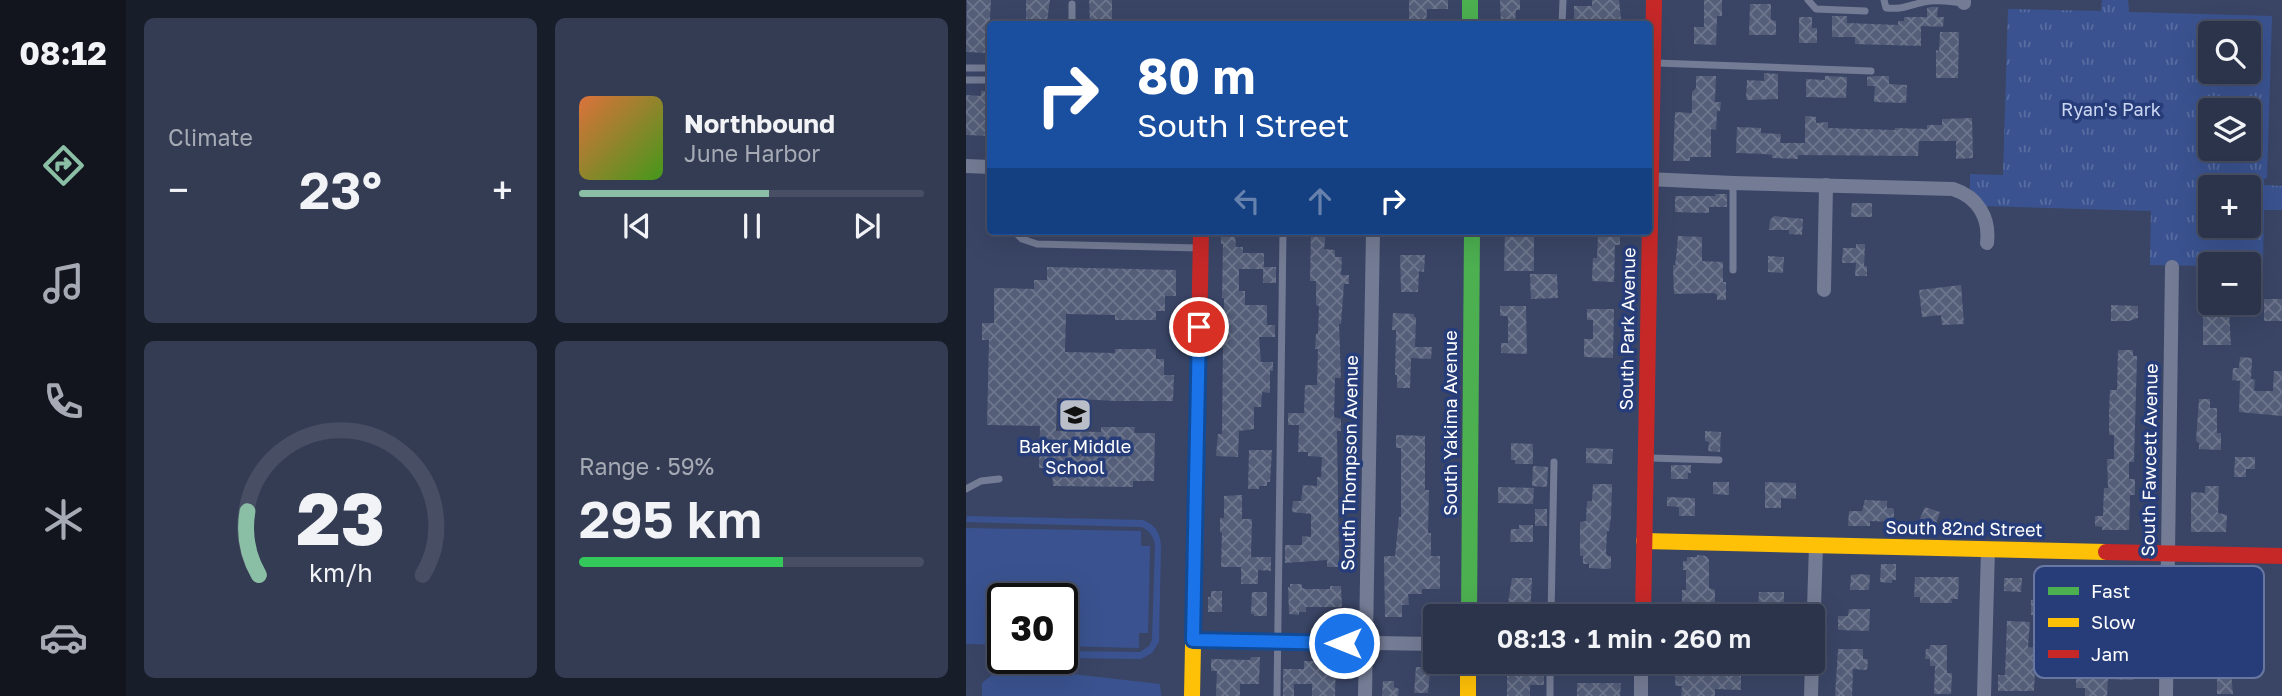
<!DOCTYPE html>
<meta charset="utf-8">
<style>
:root{--surface:#2c344c;--page:#343c53;--text:#f1f3f6;--muted:#a6aab5;--line:#484f64;--accent:#8abfa5}
body{margin:0;font-family:"Golos Text",sans-serif;background:var(--page);color:var(--text);height:100vh;display:flex;flex-direction:column;font-size:26px;white-space:nowrap}
*{box-sizing:border-box;margin:0}
p{font-size:23px;color:var(--muted)}
.icon{flex:none;width:38px;height:38px;fill:none;stroke:currentColor;stroke-width:2;stroke-linecap:round;stroke-linejoin:round}
.map{position:relative;flex:1;overflow:hidden}
.sheet{display:flex;flex-direction:column;gap:18px;padding:18px;background:#181d2a;width:840px}
.sheet>*{flex:none}
.banner{position:absolute;left:21px;top:21px;width:665px;height:214px;border-radius:7px;box-shadow:0 7px 28px #0002,0 0 0 2px var(--line);background:#1a4fa0;color:#fff;overflow:hidden}
.controls{position:absolute;left:1232px;top:21px;display:grid;gap:14px}
.controls a{display:grid;place-items:center;width:63px;height:63px;border-radius:7px;background:var(--surface);box-shadow:0 7px 28px #0002,0 0 0 2px var(--line);font-size:35px}
.speed{position:absolute;left:21px;top:583px;display:flex;gap:14px;font-size:35px;font-weight:700;text-align:center}
.speed>*{display:grid;place-content:center;width:91px;height:91px;border-radius:50%;background:var(--surface);box-shadow:0 7px 28px #0002,0 0 0 2px var(--line);line-height:1}
.speed .limit{border:4px solid #111;border-radius:10px;background:#fff;color:#111}
.pin{position:absolute;display:grid;place-items:center;width:60px;height:60px;color:#fff;margin:-30px;border:4px solid #fff;border-radius:50%;box-shadow:0 2px 7px #0007}
.me{position:absolute;width:77px;margin:-38px;rotate:270deg;stroke-linejoin:round;filter:drop-shadow(0 0 5px #0008)}
.turn{display:flex;align-items:center;gap:24px;height:147px;padding:0 35px;font-size:32px}
.turn .icon{width:91px;height:91px;stroke-width:2.5}
.turn b{display:block;font-size:49px;line-height:60px}
.lanes{display:flex;align-items:center;height:66px;padding:0 35px;background:#0003;justify-content:center;gap:35px;direction:ltr}
.lanes .off{opacity:.35}
.big{font-size:52px;font-weight:600;line-height:1.1}
.sheet .tile{flex:1;display:flex;flex-direction:column;justify-content:center;gap:10px;min-width:0;padding:0 24px;border-radius:10px;background:var(--page)}
.sheet .dial{align-items:center;gap:0}
.dial svg{height:182px;overflow:visible;fill:none;stroke:var(--line);stroke-width:7;stroke-linecap:round;text-anchor:middle}
.dial text{fill:var(--text);stroke:none}
.song{display:flex;align-items:center;gap:21px}
.cover{width:84px;height:84px;border-radius:10px;background:linear-gradient(135deg,hsl(20 70% 55%),hsl(100 70% 35%))}
.played{height:7px;border-radius:4px;background:linear-gradient(90deg,var(--accent) 55%,var(--line) 55%)}
.keys{display:flex;justify-content:space-around;direction:ltr}
.heat{display:flex;justify-content:space-between;align-items:center;font-size:38px;direction:ltr}
.charge{height:10px;border-radius:5px;background:linear-gradient(90deg,#34c759 59%,var(--line) 0)}
.sheet .tiles{flex:1;display:grid;gap:18px;grid-template-columns:repeat(2,1fr)}
.trip{position:absolute;left:457px;top:604px;width:402px;height:70px;border-radius:7px;background:var(--surface);box-shadow:0 7px 28px #0002,0 0 0 2px var(--line);font-weight:600;line-height:70px;text-align:center}
main{display:flex;flex:1;min-height:0}
.tabs{display:flex;flex-direction:column;width:126px;justify-content:space-around;align-items:center;background:#12151e;color:var(--muted)}
.tabs .icon{width:49px;height:49px}
.tabs .on{color:var(--accent)}
.tabs b{font-size:32px;color:var(--text)}
.map>svg:first-child{display:block}
.grass{fill:#3a5390}
.park{fill:url(#park-tufts);fill-rule:evenodd}
.building{fill:url(#building-cross-hatch)}
.lines{fill:none;stroke-linecap:round;stroke-linejoin:round}
.lane{stroke:#747c95;stroke-width:7}
.street{stroke:#747c95;stroke-width:14}
.fast{stroke:#4caf50;stroke-width:16}
.slow{stroke:#ffc107;stroke-width:16}
.jam{stroke:#c62828;stroke-width:16}
.route-casing{stroke:#114b97;stroke-width:18}
.route{stroke:#1a73e8;stroke-width:12}
.labels{text-anchor:middle;stroke-width:7;stroke-linejoin:round;paint-order:stroke}
.park-label{font-size:18px;fill:#ccd7f3;stroke:#273d79}
.street-label{font-size:18px;fill:#fff;stroke:#273d79}
.poi-label{font-size:18px;fill:#fff;stroke:#273d79}
.key{fill:#273d79;stroke:#6877a1;stroke-width:2}
.key-label{font-size:19px;fill:#fff}
</style>
<main>
<nav class="tabs">
<b>08:12</b>
<svg class="icon on" aria-label="directions" viewBox="0 0 24 24"><path d="M12 3l9 9-9 9-9-9zM9 14v-3h6M13 9l2 2-2 2"/></svg>
<svg class="icon" aria-label="music" viewBox="0 0 24 24"><path d="M9 18V5l10-2v13"/><circle cx="6" cy="18" r="3"/><circle cx="16" cy="16" r="3"/></svg>
<svg class="icon" aria-label="phone" viewBox="0 0 24 24"><path d="M5 4h4l2 5-3 2q2 4 5 5l2-3 5 2v4C11 20 4 13 5 4z"/></svg>
<svg class="icon" aria-label="climate" viewBox="0 0 24 24"><path d="M12 3v18M4 7l16 10M4 17L20 7"/></svg>
<svg class="icon" aria-label="car" viewBox="0 0 24 24"><path d="M5 17H2v-5l4-1 3-4h7l3 4 3 1v5h-3M9 17h6M6 11h13"/><circle cx="7" cy="17" r="2"/><circle cx="17" cy="17" r="2"/></svg>
</nav>
<section class="sheet">
<div class="tiles">
<div class="tile"><p>Climate</p>
<div class="heat"><a>−</a><b class="big">23°</b><a>+</a></div>
</div>
<div class="tile">
<div class="song"><i class="cover"></i><div><b>Northbound</b><p>June Harbor</p></div></div>
<div class="played"></div>
<div class="keys"><svg class="icon" aria-label="previous" viewBox="0 0 24 24"><path d="M18 5L8 12l10 7zM5 5v14"/></svg><svg class="icon" aria-label="pause" viewBox="0 0 24 24"><path d="M8 5v14M16 5v14"/></svg><svg class="icon" aria-label="next" viewBox="0 0 24 24"><path d="M6 5l10 7-10 7zM19 5v14"/></svg></div>
</div>
<div class="tile dial"><svg viewBox="0 0 100 80">
<path d="M14 69A42 42 0 1 1 86 69"/>
<path d="M14 69A42 42 0 0 1 9 41" stroke="#8abfa5"/>
<text x="50" y="56" font-size="32" font-weight="700">23</text>
<text x="50" y="72" font-size="11">km/h</text>
</svg></div>
<div class="tile"><p>Range · 59%</p><b class="big">295 km</b><div class="charge"></div></div>
</div>
</section>
<div class="map">
<svg width="1316" height="696" viewBox="0 0 1316 696">
<defs>
<pattern id="park-tufts" width="24" height="20" patternUnits="userSpaceOnUse" patternTransform="scale(1.75)"><rect width="24" height="20" fill="#3a5390"/><path d="M3 7l-1-3M5 7V3M7 7l1-3M15 17l-1-3M17 17v-4M19 17l1-3" fill="none" stroke="#586da1"/></pattern>
<pattern id="building-cross-hatch" width="8" height="8" patternUnits="userSpaceOnUse" patternTransform="scale(1.75)"><rect width="8" height="8" fill="#545e79"/><path d="M0 0l8 8M0 8l8-8" fill="none" stroke="#6e768d"/></pattern>
</defs>
<rect width="100%" height="100%" fill="#3a4566"/>
<g class="grass">
<path d="M1 516 177 520C189 525 194 532 195 545L193 642 186 653 175 659 96 658V651L174 652 183 646 186 640 189 544C187 536 184 531 176 527L0 522Z"/>
<path d="M0 528 175 531V546H184L182 633H173V648L96 646V598H37V645L0 644Z"/>
<path d="M71 670 194 684 195 696H16V683L26 675H71Z"/>
</g>
<path class="park" d="M1136 0H1162L1163 12 1306 16 1301 178 1298 179V185L1316 186V210H1298L1297 268 1283 267V264H1244V266L1184 265 1185 211 1015 206 1004 192V174L1037 175 1042 9 1135 11ZM1244 33H1283V72H1244ZM1244 110H1283V149H1244ZM1244 187H1283V226H1244Z"/>
<g class="building">
<path d="M1 0H25L22 53 0 52Z"/>
<path d="M60 0H84L81 21H60Z"/>
<path d="M123 0H146V22H124Z"/>
<path d="M443 0H482V9H461L460 24H443Z"/>
<path d="M534 0H554V10H550L549 24H535Z"/>
<path d="M626 0H653L655 19H639V24H608V6H626Z"/>
<path d="M738 0H756V16H751L750 45 728 44V27H738Z"/>
<path d="M784 4H805V20L810 21V35H783Z"/>
<path d="M965 7H972L971 17H978L977 27 955 26V46L889 44V37H866V16H881V23L932 25V21H938V17H961V8Z"/>
<path d="M833 17H846V28H851V43H833Z"/>
<path d="M974 32H993L992 78H970V50L973 51Z"/>
<path d="M798 73 812 74V99L782 100 780 98 781 80 798 81Z"/>
<path d="M730 76H750L749 102H755L754 111H751L750 130 745 129V157H724V161H707L709 112 726 113V92L730 88Z"/>
<path d="M859 76 881 77 880 98 840 97V79L859 80Z"/>
<path d="M909 76H923V84L941 85 940 103 908 102 909 86H901V77Z"/>
<path d="M15 91H24V136L0 135V95L15 96Z"/>
<path d="M839 116 850 117V123L862 122V128L929 130V128L961 129V125H976V119L1006 118 1007 158 990 159V141H953L952 156 832 155V159L806 158V155L798 154 770 153 771 127 795 128V133L815 134 814 143H839Z"/>
<path d="M749 194H761V207H743V213L709 212V196H749Z"/>
<path d="M886 203H906V217H885Z"/>
<path d="M808 216 837 219 836 235 823 234V230H803L804 220Z"/>
<path d="M345 231H360L358 249 369 250V257H376L375 275H383V284H378L375 324H373L375 378H369L368 417 375 419V431H371L373 567H361V560L319 563V545H336V536L345 537V514L326 512 327 501H335L337 485 351 486V477H355L356 457 342 456V452H332L333 425H322V413H338L339 385H351L352 349H349L350 334H352L353 306 350 305V281H344Z"/>
<path d="M539 231H568V271H538Z"/>
<path d="M635 231H654V245H649L648 282 626 281 627 258H631L632 235 635 234Z"/>
<path d="M269 234 270 247H277V253H298V267H310V283H297V269H273V291H279V305H301V325H309V337H293L295 362H307V371H304V393L296 392 295 407H288V429L273 431 272 457 250 456 252 434H256L257 348H253V332H255V325H258V298H256L257 244H255V235Z"/>
<path d="M712 236 736 237V261L757 262V282H760V300H751V295L748 293 708 294 707 265H709L710 258Z"/>
<path d="M890 244H899L898 266H901V276H889L890 263H876L877 248H890Z"/>
<path d="M434 255H459L458 272 453 271 452 292H435Z"/>
<path d="M802 256 818 257 817 273 802 272Z"/>
<path d="M81 267 210 270V296H199V311H190V320H149V315L100 314 99 352 149 353V349H190V359H198V375H208L207 401H151L91 398 90 431 135 432V427H169L168 433H189L188 481H167V487L87 486 86 468H73L74 426 21 425 23 340H16V323H28V288L68 289V280H81Z"/>
<path d="M564 274H591L592 298 565 299Z"/>
<path d="M995 285 998 324 976 325 975 315 956 317 953 290Z"/>
<rect x="1298" y="299" width="18" height="22"/>
<path d="M1145 305 1172 306V318L1163 321H1145Z"/>
<path d="M534 306H560L561 354 535 353V343H542V318L541 316H534Z"/>
<path d="M621 309H648L647 358 618 357V339H627V320H621Z"/>
<path d="M1237 310 1263 312 1265 345H1237Z"/>
<path d="M427 313 448 314V317H450L449 347H466L465 359 445 358 444 388H431V375H429L430 334V330H426Z"/>
<path d="M1152 350H1167V356H1171L1168 462H1163V479H1169V495H1164L1163 530H1136V527L1129 526V516H1137L1138 488H1142L1141 459H1148V435H1143V413L1144 390H1151Z"/>
<path d="M1274 357 1286 358 1285 379 1289 380 1288 391H1307L1308 371H1316V416L1273 412 1274 381 1266 380 1267 368H1273Z"/>
<path d="M1233 399H1244V408H1251V433H1255V450L1233 449V443L1230 441Z"/>
<path d="M739 431 755 432 754 452 742 451 743 442 739 441Z"/>
<path d="M430 435 459 436V490H463L462 533H465V556H474V589H456V594H442L443 605H436V617H419L418 556H429L433 517H435V448H430Z"/>
<path d="M545 443 567 444V464H549V460H545Z"/>
<path d="M620 448 647 449 646 464 620 463Z"/>
<path d="M283 450H306L304 482H301V486H293V489H282Z"/>
<path d="M1269 457H1289V469H1280V477H1268Z"/>
<path d="M705 465H725V473H722V479H705Z"/>
<path d="M567 466 582 467 581 487 566 486Z"/>
<path d="M747 482H763V495L747 494Z"/>
<path d="M799 482 830 483V499L815 498V508H799Z"/>
<path d="M627 484H646L645 517 643 531H641L640 553 642 556H645V568L642 569 623 568V564H617V556H614V522L620 521 621 501H626Z"/>
<path d="M1239 486H1253L1252 513 1261 515 1260 532H1225V492L1239 493Z"/>
<path d="M532 487 568 488 567 504 532 503Z"/>
<path d="M276 495V519H286L285 557H305V571L292 570V584H275V567H255L256 533 254 532V518H258V496Z"/>
<path d="M701 497 729 498V516H713V507L701 506Z"/>
<path d="M899 500 921 501V508H927L928 511V522L904 521V526H882L883 511H896Z"/>
<path d="M959 507 974 512 969 527 953 521Z"/>
<rect x="569" y="509" width="12" height="17"/>
<path d="M553 525H567V542H544L545 529H553Z"/>
<path d="M731 555 740 556 743 560V588L749 590V604H746V606H719V604H716V590H720V570H717V561H721V557H731Z"/>
<path d="M915 564H930V580H926V583L914 582Z"/>
<path d="M1111 573H1123V587H1118V599L1096 598V612H1075V616L1065 615V600L1077 601V577H1111Z"/>
<path d="M894 574 904 575 903 590H884L885 575Z"/>
<path d="M949 577H993L992 599H985L986 603H954V597H948Z"/>
<path d="M546 578H566L564 616H540Z"/>
<path d="M1038 578H1056L1055 592 1038 591Z"/>
<path d="M324 584H336V588L340 589H364V586H375L376 607H340V612H333V615L323 614 322 587 324 588Z"/>
<path d="M245 591H256V612H242V597H245Z"/>
<path d="M286 592H301V616H288V614H285Z"/>
<path d="M793 592H818V605H810V609L792 608Z"/>
<path d="M1251 604 1272 605V614L1284 616V627H1286L1285 650H1263L1267 694H1251V675H1228V672H1225L1224 659H1229V637H1223V626H1250Z"/>
<path d="M883 609H904L903 631 872 630V616H882Z"/>
<path d="M1041 621 1064 622 1062 647 1070 648 1068 691H1032V675H1039Z"/>
<path d="M1130 635H1153V657H1168L1167 680 1142 679 1141 696H1119V688H1110V662H1130Z"/>
<path d="M965 645H981V673H986L985 694H968L969 666H964V659H959L960 649H963Z"/>
<path d="M872 649H897V659H902L901 670 887 669 886 696H869Z"/>
<path d="M285 657H294L293 684H274V696H250L251 671H245V659L284 660Z"/>
<path d="M338 661H370L369 696H346V684H328V696H317V669H338Z"/>
<path d="M762 662H813L816 663V675L775 676V690L749 689V696H715L716 686H709L710 666 762 667Z"/>
<path d="M547 665H559V667H564V673H578V685H564V696H541V669H547Z"/>
<path d="M450 667H460L461 672H464L462 693H448Z"/>
<path d="M417 681H428V687L433 689 432 696H416Z"/>
<path d="M611 683H655L654 696H611Z"/>
</g>
<g class="lines">
<g class="lane">
<path d="M842 0 850 9 899 11"/>
<path d="M918 0 920 8C940 10 947 3 964 1 975 0 987 2 997 3"/>
<path d="M106 24V4"/>
<path d="M596 24 597 0"/>
<path d="M690 63 905 71"/>
<path d="M0 68H24"/>
<path d="M0 80H24"/>
<path d="M48 231 56 239 71 244 232 248"/>
<path d="M767 270V183"/>
<path d="M684 458 753 460"/>
<path d="M0 489 15 481 33 479"/>
<path d="M585 616 588 462"/>
<path d="M311 696 317 231"/>
<path d="M584 696V662"/>
</g>
<g class="street">
<path d="M998 3V0"/>
<path d="M0 166 24 167"/>
<path d="M682 179 767 183 987 189C1012 197 1024 218 1021 243"/>
<path d="M858 290 860 185"/>
<path d="M227 640 469 644"/>
<path d="M847 640 850 545"/>
<path d="M399 696 407 231"/>
<path d="M675 696V662"/>
<path d="M845 696 846 662"/>
<path d="M1018 696 1022 549"/>
<path d="M1200 696 1206 267"/>
</g>
<g class="fast">
<path d="M504 0V24"/>
<path d="M503 616 506 231"/>
</g>
<g class="slow">
<path d="M678 541 1140 552"/>
<path d="M502 662V696"/>
<path d="M226 696 232 396"/>
</g>
<g class="jam">
<path d="M232 396 235 231"/>
<path d="M1140 552 1316 556"/>
<path d="M677 616 688 0"/>
</g>
</g>
<g class="lines">
<defs>
<path id="route" d="M233 327 227 640 378 643"/>
</defs>
<use href="#route" class="route-casing"/>
<use href="#route" class="route"/>
</g>
<defs>
<symbol id="school-square" viewBox="-11 -11 22 22"><rect x="-9" y="-9" width="18" height="18" rx="4" fill="#babec9" stroke="#273d79"/><path d="M0-5L7-2L0 1L-7-2ZM-4 1L0 2.5L4 1V4Q0 6-4 4Z" fill="#111"/></symbol>
</defs>
<g fill-rule="evenodd">
<use href="#school-square" x="90" y="396" width="38" height="38"/>
</g>
<g class="labels">
<g class="park-label">
<text x="1145" y="116">Ryan's Park</text>
</g>
<g class="street-label">
<text transform="translate(662 329) rotate(-89)" y="6">South Park Avenue</text>
<text transform="translate(485 423) rotate(-90)" y="6">South Yakima Avenue</text>
<text transform="translate(1184 460) rotate(-89)" y="6">South Fawcett Avenue</text>
<text transform="translate(384 463) rotate(-89)" y="6">South Thompson Avenue</text>
<text transform="translate(998 529) rotate(1)" y="6">South 82nd Street</text>
</g>
<g class="poi-label">
<text x="109" y="453">Baker Middle<tspan x="109" dy="21">School</tspan></text>
</g>
</g>
<rect x="1068" y="566" width="230" height="112" rx="10" class="key"/>
<rect x="1082" y="587" width="31" height="8" fill="#4caf50"/>
<rect x="1082" y="618" width="31" height="9" fill="#ffc107"/>
<rect x="1082" y="650" width="31" height="8" fill="#c62828"/>
<g class="key-label">
<text x="1125" y="598">Fast</text>
<text x="1125" y="629">Slow</text>
<text x="1125" y="661">Jam</text>
</g>
</svg>
<div class="controls">
<a><svg class="icon" aria-label="search" viewBox="0 0 24 24"><circle cx="10" cy="10" r="6"/><path d="M15 15l6 6"/></svg></a>
<a><svg class="icon" aria-label="layers" viewBox="0 0 24 24"><path d="M12 4l9 5-9 5-9-5zM3 14l9 5 9-5"/></svg></a>
<a>+</a>
<a>−</a>
</div>
<div class="speed"><div class="limit">30</div></div>
<div class="pin" style="left:233px;top:327px;background:#d93025"><svg class="icon" aria-label="arrive" viewBox="0 0 24 24"><path d="M6 21V4h12l-3 4 3 4H6"/></svg></div>
<svg class="me" style="left:378px;top:643px" viewBox="-20 -20 40 40"><circle r="17" fill="#1a73e8" stroke="#fff" stroke-width="3"/><path d="M0-11L8 9 0 5-8 9z" fill="#fff"/></svg>
<div class="trip">08:13 · 1 min · 260 m</div>
<div class="banner">
<div class="turn"><svg class="icon" aria-label="right" viewBox="0 0 24 24"><path d="M7 20v-9h11M14 6l5 5-5 5"/></svg><div><b>80 m</b>South I Street</div></div>
<div class="lanes"><svg class="icon off" aria-label="left" viewBox="0 0 24 24"><path d="M17 20v-9H6M10 6l-5 5 5 5"/></svg><svg class="icon off" aria-label="ahead" viewBox="0 0 24 24"><path d="M12 20V5M6 11l6-6 6 6"/></svg><svg class="icon" aria-label="right" viewBox="0 0 24 24"><path d="M7 20v-9h11M14 6l5 5-5 5"/></svg></div>
</div>
</div>
</main>
